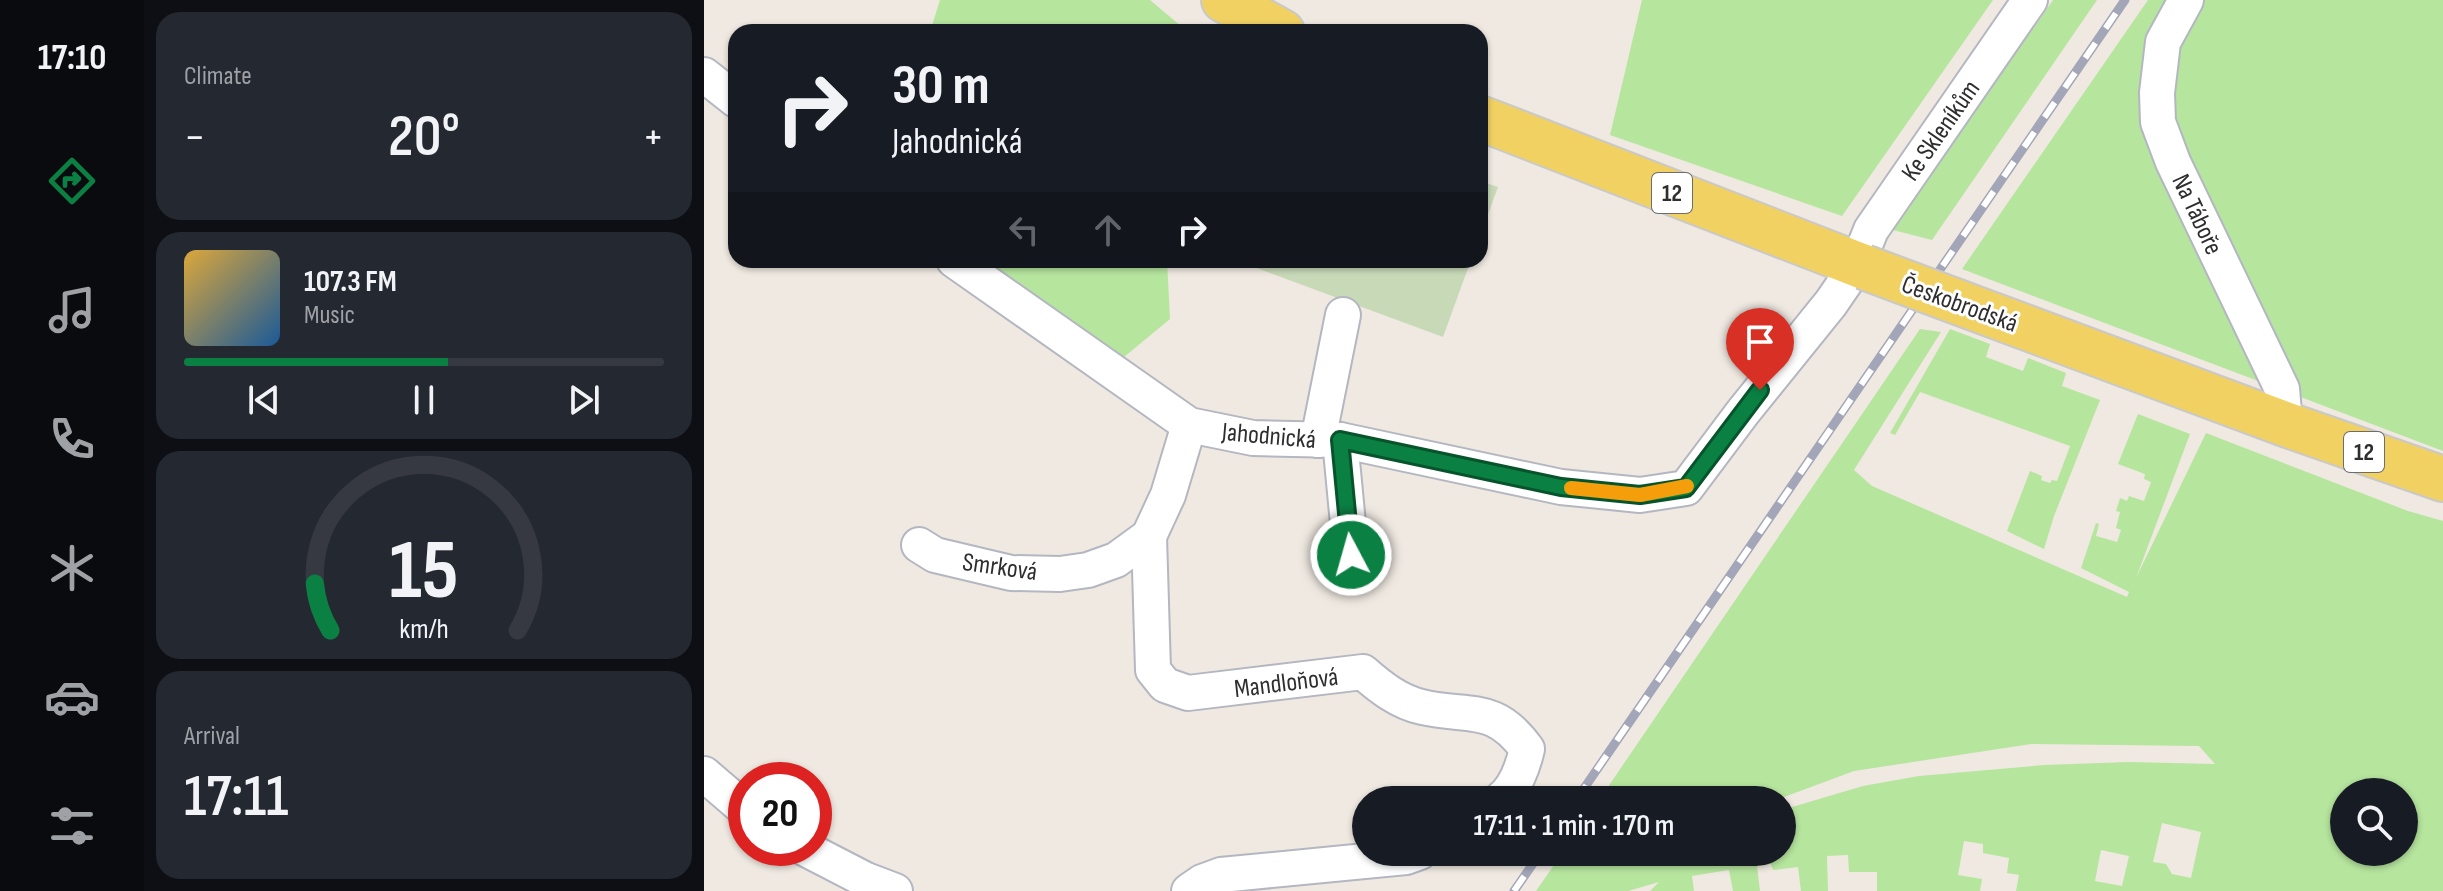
<!DOCTYPE html>
<meta charset="utf-8">
<style>
:root{--surface:#171b24;--page:#242831;--text:#f1f3f6;--muted:#9ea1a6;--line:#363941;--accent:#0b8043}
body{margin:0;font-family:"Sofia Sans Condensed",sans-serif;background:var(--page);color:var(--text);height:100vh;display:flex;flex-direction:column;font-size:30px;white-space:nowrap}
*{box-sizing:border-box;margin:0}
p{font-size:26px;color:var(--muted)}
.icon{flex:none;width:44px;height:44px;fill:none;stroke:currentColor;stroke-width:2;stroke-linecap:round;stroke-linejoin:round}
.map{position:relative;flex:1;overflow:hidden}
.drawer{display:flex;flex-direction:column;gap:12px;padding:12px;background:#0d0f14;width:560px}
.drawer>*{flex:none}
.guide{position:absolute;left:24px;top:24px;width:760px;height:244px;border-radius:24px;box-shadow:0 2px 6px #0004;background:#171b24;color:var(--text);overflow:hidden}
.controls{position:absolute;left:1626px;top:778px;display:grid;gap:16px}
.controls a{display:grid;place-items:center;width:88px;height:88px;border-radius:50%;background:var(--surface);box-shadow:0 2px 6px #0004;font-size:40px}
.speed{position:absolute;left:24px;top:762px;display:flex;gap:16px;font-size:40px;font-weight:700;text-align:center}
.speed>*{display:grid;place-content:center;width:104px;height:104px;border-radius:50%;background:var(--surface);box-shadow:0 2px 6px #0004;line-height:1}
.speed .limit{border:12px solid #d22;background:#fff;color:#111}
.pin{position:absolute;display:grid;place-items:center;width:68px;height:68px;color:#fff;margin:-82px -34px;border-radius:50% 50% 50% 0;rotate:-45deg;box-shadow:0 0 8px #0007}
.pin .icon{rotate:45deg}
.me{position:absolute;width:88px;margin:-44px;rotate:354deg;stroke-linejoin:round;filter:drop-shadow(0 0 6px #0008)}
.turn{display:flex;align-items:center;gap:28px;height:168px;padding:0 32px;font-size:36px}
.turn .icon{width:104px;height:104px;stroke-width:2.5}
.turn b{display:block;font-size:56px;line-height:68px}
.lanes{display:flex;align-items:center;height:76px;padding:0 32px;background:#0003;justify-content:center;gap:40px;direction:ltr}
.lanes .off{opacity:.35}
.big{font-size:60px;font-weight:600;line-height:1.1}
.drawer .tile{flex:1;display:flex;flex-direction:column;justify-content:center;gap:12px;min-width:0;padding:0 28px;border-radius:24px;background:var(--page)}
.drawer .dial{align-items:center;gap:0}
.dial svg{height:208px;overflow:visible;fill:none;stroke:var(--line);stroke-width:7;stroke-linecap:round;text-anchor:middle}
.dial text{fill:var(--text);stroke:none}
.song{display:flex;align-items:center;gap:24px}
.cover{width:96px;height:96px;border-radius:12px;background:linear-gradient(135deg,hsl(40 70% 55%),hsl(210 70% 35%))}
.played{height:8px;border-radius:4px;background:linear-gradient(90deg,var(--accent) 55%,var(--line) 55%)}
.keys{display:flex;justify-content:space-around;direction:ltr}
.heat{display:flex;justify-content:space-between;align-items:center;font-size:44px;direction:ltr}
.trip{position:absolute;left:648px;top:786px;width:444px;height:80px;border-radius:40px;background:var(--surface);box-shadow:0 2px 6px #0004;font-weight:600;line-height:80px;text-align:center}
main{display:flex;flex:1;min-height:0}
.menu{display:flex;flex-direction:column;width:144px;justify-content:space-around;align-items:center;background:#090b0e;color:var(--muted)}
.menu .icon{width:56px;height:56px}
.menu .current{color:var(--accent)}
.menu b{font-size:36px;color:var(--text)}
.map>svg:first-child{display:block}
.green{fill:#b6e59e;fill-rule:evenodd}
.cemetery{fill:#c8d9b8}
.lines{fill:none;stroke-linecap:round;stroke-linejoin:round}
.minor-casing{stroke:#b4b7c1;stroke-width:38}
.major-casing{stroke:#c9c9c9;stroke-width:48}
.minor{stroke:#fff;stroke-width:34}
.major{stroke:#f2d163;stroke-width:44}
.rail-casing{stroke:#a3a6b8;stroke-width:9}
.rail{stroke:#fff;stroke-width:6;stroke-dasharray:18;stroke-linecap:butt}
.major-bridge-casing{stroke:#c9c9c9;stroke-width:48;stroke-linecap:butt}
.major-bridge{stroke:#f2d163;stroke-width:44}
.route-casing{stroke:#07532c;stroke-width:20}
.route{stroke:#0b8043;stroke-width:14}
.slow{stroke:#f59e0b;stroke-width:14}
.labels{text-anchor:middle;stroke-width:6;stroke-linejoin:round;paint-order:stroke}
.shield{fill:#fff;stroke:#6d6d6d;stroke-width:2}
.shield-label{font-size:24px;font-weight:bold;fill:#2e2e2e}
.street-label{font-size:26px;fill:#2e2e2e;stroke:#fff}
</style>
<main>
<nav class="menu">
<b>17:10</b>
<svg class="icon current" aria-label="directions" viewBox="0 0 24 24"><path d="M12 3l9 9-9 9-9-9zM9 14v-3h6M13 9l2 2-2 2"/></svg>
<svg class="icon" aria-label="music" viewBox="0 0 24 24"><path d="M9 18V5l10-2v13"/><circle cx="6" cy="18" r="3"/><circle cx="16" cy="16" r="3"/></svg>
<svg class="icon" aria-label="phone" viewBox="0 0 24 24"><path d="M5 4h4l2 5-3 2q2 4 5 5l2-3 5 2v4C11 20 4 13 5 4z"/></svg>
<svg class="icon" aria-label="climate" viewBox="0 0 24 24"><path d="M12 3v18M4 7l16 10M4 17L20 7"/></svg>
<svg class="icon" aria-label="car" viewBox="0 0 24 24"><path d="M5 17H2v-5l4-1 3-4h7l3 4 3 1v5h-3M9 17h6M6 11h13"/><circle cx="7" cy="17" r="2"/><circle cx="17" cy="17" r="2"/></svg>
<svg class="icon" aria-label="filters" viewBox="0 0 24 24"><path d="M4 7h16M4 17h16"/><circle cx="9" cy="7" r="2"/><circle cx="15" cy="17" r="2"/></svg>
</nav>
<section class="drawer">
<div class="tile"><p>Climate</p>
<div class="heat"><a>−</a><b class="big">20°</b><a>+</a></div>
</div>
<div class="tile">
<div class="song"><i class="cover"></i><div><b>107.3 FM</b><p>Music</p></div></div>
<div class="played"></div>
<div class="keys"><svg class="icon" aria-label="previous" viewBox="0 0 24 24"><path d="M18 5L8 12l10 7zM5 5v14"/></svg><svg class="icon" aria-label="pause" viewBox="0 0 24 24"><path d="M8 5v14M16 5v14"/></svg><svg class="icon" aria-label="next" viewBox="0 0 24 24"><path d="M6 5l10 7-10 7zM19 5v14"/></svg></div>
</div>
<div class="tile dial"><svg viewBox="0 0 100 80">
<path d="M14 69A42 42 0 1 1 86 69"/>
<path d="M14 69A42 42 0 0 1 8 51" stroke="#0b8043"/>
<text x="50" y="56" font-size="32" font-weight="700">15</text>
<text x="50" y="72" font-size="11">km/h</text>
</svg></div>
<div class="tile"><p>Arrival</p><b class="big">17:11</b></div>
</section>
<div class="map">
<svg width="1739" height="891" viewBox="0 0 1739 891">
<rect width="100%" height="100%" fill="#efe9e1"/>
<g class="green">
<path d="M236 0H446L484 32H226Z"/>
<path d="M938 0H1289L1138 216 906 135Z"/>
<path d="M1349 0H1393L1228 240 1189 230Z"/>
<path d="M1444 0H1739V451L1258 269Z"/>
<path d="M274 260H463L466 319 414 362Z"/>
<path d="M1216 329 1237 332 1150 470 1168 486 1423 597 1425 592 1377 568 1392 523 1395 524 1392 536 1413 542 1417 530 1412 528 1416 512 1412 511 1416 498 1423 501 1425 496 1440 501 1447 482 1440 479 1441 474 1414 464 1434 414 1486 434 1432 578 1502 433 1704 511 1739 521V891H1312L1315 875 1303 873 1305 858 1279 853V844L1260 841 1254 875 1278 879 1276 891H1173V872H1145L1144 855 1123 856 1124 891H1097L1094 867 1069 870 1067 864 1053 866 1056 891H1029L1025 870 988 876 990 891H946L955 882 924 891H832L859 852H1078V810L1159 786 1215 776 1340 765 1425 762 1511 764 1495 746 1327 744 1150 771 1072 800H895ZM1640 792H1700V852H1640ZM1458 823 1497 832 1487 878 1468 874 1462 864 1449 862ZM1397 850 1425 856 1418 886 1391 881Z"/>
<path d="M1246 329 1286 344 1282 357 1319 371 1324 358 1362 373 1358 386 1396 400 1350 516 1340 549 1303 531 1326 471 1338 476 1337 480 1346 483 1348 480 1353 481 1366 446 1216 392 1191 435 1186 433Z"/>
</g>
<g class="cemetery">
<path d="M776 181 794 187 776 236Z"/>
<path d="M531 260H767L739 337Z"/>
</g>
<g class="lines">
<defs>
<g id="minor">
<path d="M1482 0 1459 42 1453 93 1454 122 1469 162 1578 389 1581 424"/>
<path d="M0 75 32 100"/>
<path d="M250 260 485 425 549 438 636 440 857 487 936 495 982 488 1039 412 1127 303 1153 265 1167 230 1326 0"/>
<path d="M614 440 639 315"/>
<path d="M636 440 647 555"/>
<path d="M445 536 449 670 461 685 484 693 659 672C676 687 695 702 718 707 765 718 790 703 823 749 819 766 811 789 796 800"/>
<path d="M215 545 231 555 307 573 356 574 384 570 412 560 445 536 464 495 485 425"/>
<path d="M0 774 42 810"/>
<path d="M100 848 162 880 191 891"/>
<path d="M485 891 498 882 517 875 702 857 716 852"/>
</g>
<g id="major">
<path d="M520 0 578 32"/>
<path d="M776 118 1160 267"/>
<path d="M1267 307 1581 424 1739 479"/>
</g>
</defs>
<use href="#minor" class="minor-casing"/>
<use href="#major" class="major-casing"/>
<use href="#minor" class="minor"/>
<use href="#major" class="major"/>
<defs>
<g id="rail">
<path d="M872 800 1421 0"/>
<path d="M810 891 837 852"/>
</g>
</defs>
<use href="#rail" class="rail-casing"/>
<use href="#rail" class="rail"/>
<defs>
<path id="major-bridge" d="M1160 267 1267 307"/>
</defs>
<use href="#major-bridge" class="major-bridge-casing"/>
<use href="#major-bridge" class="major-bridge"/>
</g>
<g class="lines">
<defs>
<path id="route" d="M647 555 636 440 857 487 936 495 982 488 1056 390"/>
</defs>
<use href="#route" class="route-casing"/>
<use href="#route" class="route"/>
<path class="slow" d="M867 488 936 495 983 486"/>
</g>
<g class="labels">
<g class="shield">
<rect x="948" y="173" width="40" height="40" rx="6"/>
<rect x="1640" y="432" width="40" height="40" rx="6"/>
</g>
<g class="shield-label">
<text x="968" y="201">12</text>
<text x="1660" y="460">12</text>
</g>
<g class="street-label">
<text transform="translate(1236 130) rotate(-55)" y="9">Ke Skleníkům</text>
<text transform="translate(1494 214) rotate(65)" y="9">Na Táboře</text>
<text transform="translate(1256 303) rotate(20)" y="9">Českobrodská</text>
<text transform="translate(565 435) rotate(5)" y="9">Jahodnická</text>
<text transform="translate(296 566) rotate(8)" y="9">Smrková</text>
<text transform="translate(582 682) rotate(-7)" y="9">Mandloňová</text>
</g>
</g>
</svg>
<div class="controls">
<a><svg class="icon" aria-label="search" viewBox="0 0 24 24"><circle cx="10" cy="10" r="6"/><path d="M15 15l6 6"/></svg></a>
</div>
<div class="speed"><div class="limit">20</div></div>
<div class="pin" style="left:1056px;top:390px;background:#d93025"><svg class="icon" aria-label="arrive" viewBox="0 0 24 24"><path d="M6 21V4h12l-3 4 3 4H6"/></svg></div>
<svg class="me" style="left:647px;top:555px" viewBox="-20 -20 40 40"><circle r="17" fill="#0b8043" stroke="#fff" stroke-width="3"/><path d="M0-11L8 9 0 5-8 9z" fill="#fff"/></svg>
<div class="trip">17:11 · 1 min · 170 m</div>
<div class="guide">
<div class="turn"><svg class="icon" aria-label="right" viewBox="0 0 24 24"><path d="M7 20v-9h11M14 6l5 5-5 5"/></svg><div><b>30 m</b>Jahodnická</div></div>
<div class="lanes"><svg class="icon off" aria-label="left" viewBox="0 0 24 24"><path d="M17 20v-9H6M10 6l-5 5 5 5"/></svg><svg class="icon off" aria-label="ahead" viewBox="0 0 24 24"><path d="M12 20V5M6 11l6-6 6 6"/></svg><svg class="icon" aria-label="right" viewBox="0 0 24 24"><path d="M7 20v-9h11M14 6l5 5-5 5"/></svg></div>
</div>
</div>
</main>
